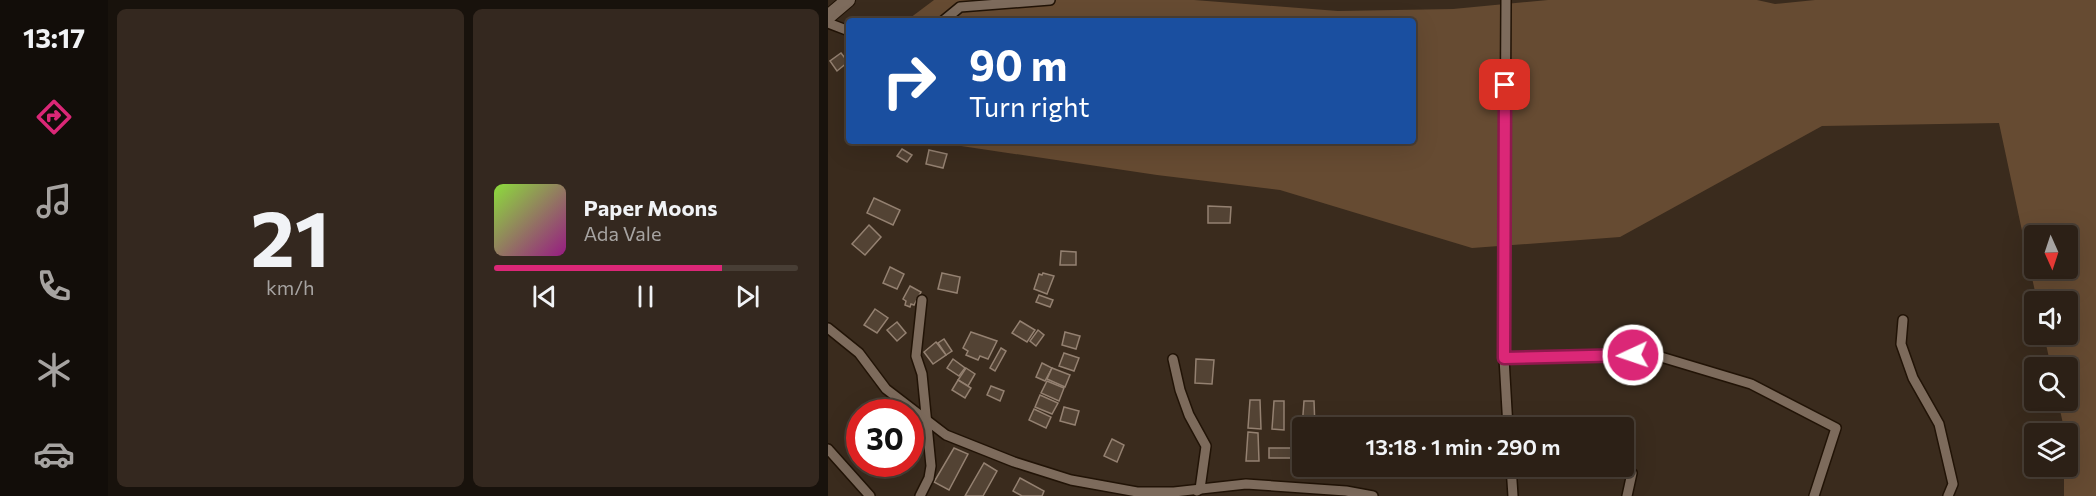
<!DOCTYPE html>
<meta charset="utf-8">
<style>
:root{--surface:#2c2016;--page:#34281f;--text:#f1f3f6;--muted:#a6a3a1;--line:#483e35;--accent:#db2777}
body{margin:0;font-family:Commissioner,sans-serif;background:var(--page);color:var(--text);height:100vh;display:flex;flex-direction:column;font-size:22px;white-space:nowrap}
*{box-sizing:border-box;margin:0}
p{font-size:20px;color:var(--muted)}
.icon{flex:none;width:33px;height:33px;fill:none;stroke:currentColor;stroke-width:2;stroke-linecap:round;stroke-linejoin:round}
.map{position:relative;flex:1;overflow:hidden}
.drawer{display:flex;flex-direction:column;gap:9px;padding:9px;background:#18120c;width:720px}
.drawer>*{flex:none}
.guide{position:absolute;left:18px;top:18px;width:570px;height:126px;border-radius:6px;box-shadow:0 6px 24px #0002,0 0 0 2px var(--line);background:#1a4fa0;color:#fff;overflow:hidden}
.needle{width:39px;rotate:177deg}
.fabs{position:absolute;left:1196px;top:225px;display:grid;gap:12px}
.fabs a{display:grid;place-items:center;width:54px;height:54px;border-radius:6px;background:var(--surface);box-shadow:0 6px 24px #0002,0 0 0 2px var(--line);font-size:30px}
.speed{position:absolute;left:18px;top:399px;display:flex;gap:12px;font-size:30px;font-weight:700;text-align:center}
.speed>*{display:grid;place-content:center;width:78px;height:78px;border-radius:50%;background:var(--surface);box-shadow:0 6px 24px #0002,0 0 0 2px var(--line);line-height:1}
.speed .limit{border:9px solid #d22;background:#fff;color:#111}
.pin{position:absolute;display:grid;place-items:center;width:51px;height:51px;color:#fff;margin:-26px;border-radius:12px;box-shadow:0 3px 9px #0006}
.me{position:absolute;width:66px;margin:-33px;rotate:267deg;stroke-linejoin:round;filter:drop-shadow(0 0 4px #0008)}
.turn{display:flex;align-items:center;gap:21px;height:126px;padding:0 24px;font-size:27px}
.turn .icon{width:78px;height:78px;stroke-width:2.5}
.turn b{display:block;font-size:42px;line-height:51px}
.drawer .card{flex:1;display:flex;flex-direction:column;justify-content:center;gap:9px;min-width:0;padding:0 21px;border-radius:9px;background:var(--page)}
.drawer .dial{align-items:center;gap:0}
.dial b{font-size:78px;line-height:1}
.song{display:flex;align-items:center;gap:18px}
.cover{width:72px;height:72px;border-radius:9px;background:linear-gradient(135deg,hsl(90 70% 55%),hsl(310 70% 35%))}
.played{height:6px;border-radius:3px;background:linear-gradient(90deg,var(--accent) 75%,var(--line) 75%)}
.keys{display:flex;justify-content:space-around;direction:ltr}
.drawer .tiles{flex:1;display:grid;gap:9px;grid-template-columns:repeat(2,1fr)}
.trip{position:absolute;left:464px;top:417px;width:342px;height:60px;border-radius:6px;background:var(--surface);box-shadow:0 6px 24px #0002,0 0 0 2px var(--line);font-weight:600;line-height:60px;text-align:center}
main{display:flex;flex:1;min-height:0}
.dock{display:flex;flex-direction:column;width:108px;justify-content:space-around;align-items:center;background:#120d09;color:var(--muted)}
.dock .icon{width:42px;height:42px}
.dock .on{color:var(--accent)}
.dock b{font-size:27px;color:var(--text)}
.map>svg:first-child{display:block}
.green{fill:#664b32;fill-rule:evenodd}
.building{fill:#534334;stroke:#948171;stroke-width:1.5}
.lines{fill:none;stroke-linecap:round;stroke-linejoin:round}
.street-casing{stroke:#211306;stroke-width:12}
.secondary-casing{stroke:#211306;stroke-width:16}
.street{stroke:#7d6b5c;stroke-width:9}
.secondary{stroke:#7d6b5c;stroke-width:14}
.route-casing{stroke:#8e194d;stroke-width:15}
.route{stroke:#db2777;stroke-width:10}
</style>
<main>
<nav class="dock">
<b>13:17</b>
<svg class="icon on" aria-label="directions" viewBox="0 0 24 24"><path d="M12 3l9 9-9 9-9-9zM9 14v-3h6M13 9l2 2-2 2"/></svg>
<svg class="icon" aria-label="music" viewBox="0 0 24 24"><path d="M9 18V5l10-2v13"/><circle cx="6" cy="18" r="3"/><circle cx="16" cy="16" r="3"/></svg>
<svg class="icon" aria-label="phone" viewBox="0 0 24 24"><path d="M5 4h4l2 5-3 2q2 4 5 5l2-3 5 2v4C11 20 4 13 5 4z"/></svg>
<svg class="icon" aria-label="climate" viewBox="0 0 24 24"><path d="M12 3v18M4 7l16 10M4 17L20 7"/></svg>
<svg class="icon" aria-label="car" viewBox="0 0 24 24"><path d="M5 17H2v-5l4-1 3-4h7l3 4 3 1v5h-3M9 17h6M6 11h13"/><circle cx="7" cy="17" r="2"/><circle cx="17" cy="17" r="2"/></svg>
</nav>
<section class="drawer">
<div class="tiles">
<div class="card dial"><b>21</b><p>km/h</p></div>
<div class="card">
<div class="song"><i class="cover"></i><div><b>Paper Moons</b><p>Ada Vale</p></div></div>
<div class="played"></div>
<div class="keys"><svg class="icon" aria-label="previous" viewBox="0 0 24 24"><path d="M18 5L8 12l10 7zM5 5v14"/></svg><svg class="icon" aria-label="pause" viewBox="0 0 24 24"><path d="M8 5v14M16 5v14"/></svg><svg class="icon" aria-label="next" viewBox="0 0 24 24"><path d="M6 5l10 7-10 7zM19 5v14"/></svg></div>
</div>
</div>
</section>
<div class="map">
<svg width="1268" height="496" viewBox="0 0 1268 496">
<rect width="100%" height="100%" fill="#3a2b1d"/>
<path class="green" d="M106 0H366L510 11 625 9 720 0H929L947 4 987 0H1268V496H1236V467L1239 466V434L1237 433 1230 401 1239 400V368L1223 367 1216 335 1239 334V302L1209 301 1171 123 994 126 792 237 644 248 452 190 329 175 113 143 110 141H585V21H78ZM1206 236H1239V268H1206Z"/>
<g class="building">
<path d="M13 53 20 62 9 71 2 61Z"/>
<path d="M74 149 84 155 79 162 69 156Z"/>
<path d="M101 150 119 154 115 168 98 164Z"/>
<path d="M46 198 72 210 65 225 39 213Z"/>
<path d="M380 206 403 207 402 223H380Z"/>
<path d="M41 225 53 237 37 255 24 244Z"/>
<path d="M233 251 248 252V265H232Z"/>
<path d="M62 267 76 274 69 289 55 283Z"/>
<path d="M114 273 132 277 129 293 110 289Z"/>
<path d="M215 273 226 276 219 294 206 289 211 274 214 275Z"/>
<path d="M82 286 93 292 86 305 83 304 82 307 77 305 78 301 75 299Z"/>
<path d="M211 295 225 300 222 307 208 302Z"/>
<path d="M47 309 60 318 49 333 36 325Z"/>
<path d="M192 321 207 330 199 342 184 333Z"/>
<path d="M69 322 78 333 69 341 59 330Z"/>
<path d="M210 330 216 335 208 346 202 341Z"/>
<path d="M143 332 169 341 160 359 152 356 150 360 138 355 140 351 135 348Z"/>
<path d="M237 332 252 336 248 349 234 345Z"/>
<path d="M116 339 124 351 118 355 110 343Z"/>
<path d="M108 342 118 355 105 364 96 352Z"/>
<path d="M173 348 178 351 167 371 162 368Z"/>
<path d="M236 353 251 358 246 371 231 366Z"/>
<path d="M125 359 137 368 131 376 119 368Z"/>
<path d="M368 359 386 360 384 384 367 383Z"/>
<path d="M214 363 224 368 217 381 208 377Z"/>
<path d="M138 368 147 374 140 386 130 380Z"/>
<path d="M224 368 242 375 237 387 219 379Z"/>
<path d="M130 380 143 388 137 398 124 390Z"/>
<path d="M219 381 236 388 231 401 213 393Z"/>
<path d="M163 386 176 391 172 401 159 395Z"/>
<path d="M212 395 230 403 224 414 207 407Z"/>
<path d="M422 400H432L433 429 420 428Z"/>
<path d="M446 401H456V430L444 429Z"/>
<path d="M476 401H486L487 428H474Z"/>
<path d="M236 407 251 411 247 425 232 421Z"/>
<path d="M206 409 223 417 218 428 201 420Z"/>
<path d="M420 432 430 433 431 461H418Z"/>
<path d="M284 439 296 445 289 462 276 456Z"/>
<path d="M126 448 140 454 121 490 106 482Z"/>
<path d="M441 448H464L463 458H441Z"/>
<path d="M156 463 169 471 155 496H137Z"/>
<path d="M192 478 216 491 214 496H194L185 491Z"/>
</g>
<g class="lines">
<defs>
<g id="street">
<path d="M678 0 676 358 680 428"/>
<path d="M115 21 132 7 222 0"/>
<path d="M0 23 21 31"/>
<path d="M1075 320 1073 344 1085 378 1111 424 1125 484 1120 496"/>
<path d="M0 328 31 353 58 389 118 435 186 462 243 480 309 492H346L418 484 518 491 545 496"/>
<path d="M676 358 823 354 923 384 1008 428 986 496"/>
<path d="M345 359 352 390 361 415 378 446 372 489 369 491"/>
<path d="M0 449 42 496"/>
<path d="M683 466 685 496"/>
<path d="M92 496 101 478 103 466 94 374 88 356 94 300"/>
<path d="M799 496 804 473"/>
</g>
<path id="secondary" d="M0 17 20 0"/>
</defs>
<use href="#street" class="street-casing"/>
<use href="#secondary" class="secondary-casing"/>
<use href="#street" class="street"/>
<use href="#secondary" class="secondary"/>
</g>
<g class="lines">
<defs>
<path id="route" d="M677 85 676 358 805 355"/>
</defs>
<use href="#route" class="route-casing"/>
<use href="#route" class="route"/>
</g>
</svg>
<div class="fabs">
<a><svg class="needle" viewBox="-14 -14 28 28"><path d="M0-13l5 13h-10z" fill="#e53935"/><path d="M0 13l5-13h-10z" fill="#a6a3a1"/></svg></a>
<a><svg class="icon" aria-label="sound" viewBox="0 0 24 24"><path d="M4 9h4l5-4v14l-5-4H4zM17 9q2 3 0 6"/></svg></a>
<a><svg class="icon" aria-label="search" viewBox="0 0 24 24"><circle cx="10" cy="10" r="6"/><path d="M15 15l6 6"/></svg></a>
<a><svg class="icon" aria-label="layers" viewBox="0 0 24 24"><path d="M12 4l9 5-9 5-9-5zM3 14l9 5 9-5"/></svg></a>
</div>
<div class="speed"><div class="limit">30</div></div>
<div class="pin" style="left:677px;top:85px;background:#d93025"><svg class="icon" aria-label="arrive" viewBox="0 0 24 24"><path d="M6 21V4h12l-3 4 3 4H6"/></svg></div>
<svg class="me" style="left:805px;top:355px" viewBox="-20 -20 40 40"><circle r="17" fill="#db2777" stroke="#fff" stroke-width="3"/><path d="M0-11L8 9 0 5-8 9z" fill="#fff"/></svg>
<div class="trip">13:18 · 1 min · 290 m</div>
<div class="guide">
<div class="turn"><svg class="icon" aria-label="right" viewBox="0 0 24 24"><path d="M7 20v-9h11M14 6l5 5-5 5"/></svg><div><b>90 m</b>Turn right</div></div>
</div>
</div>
</main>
